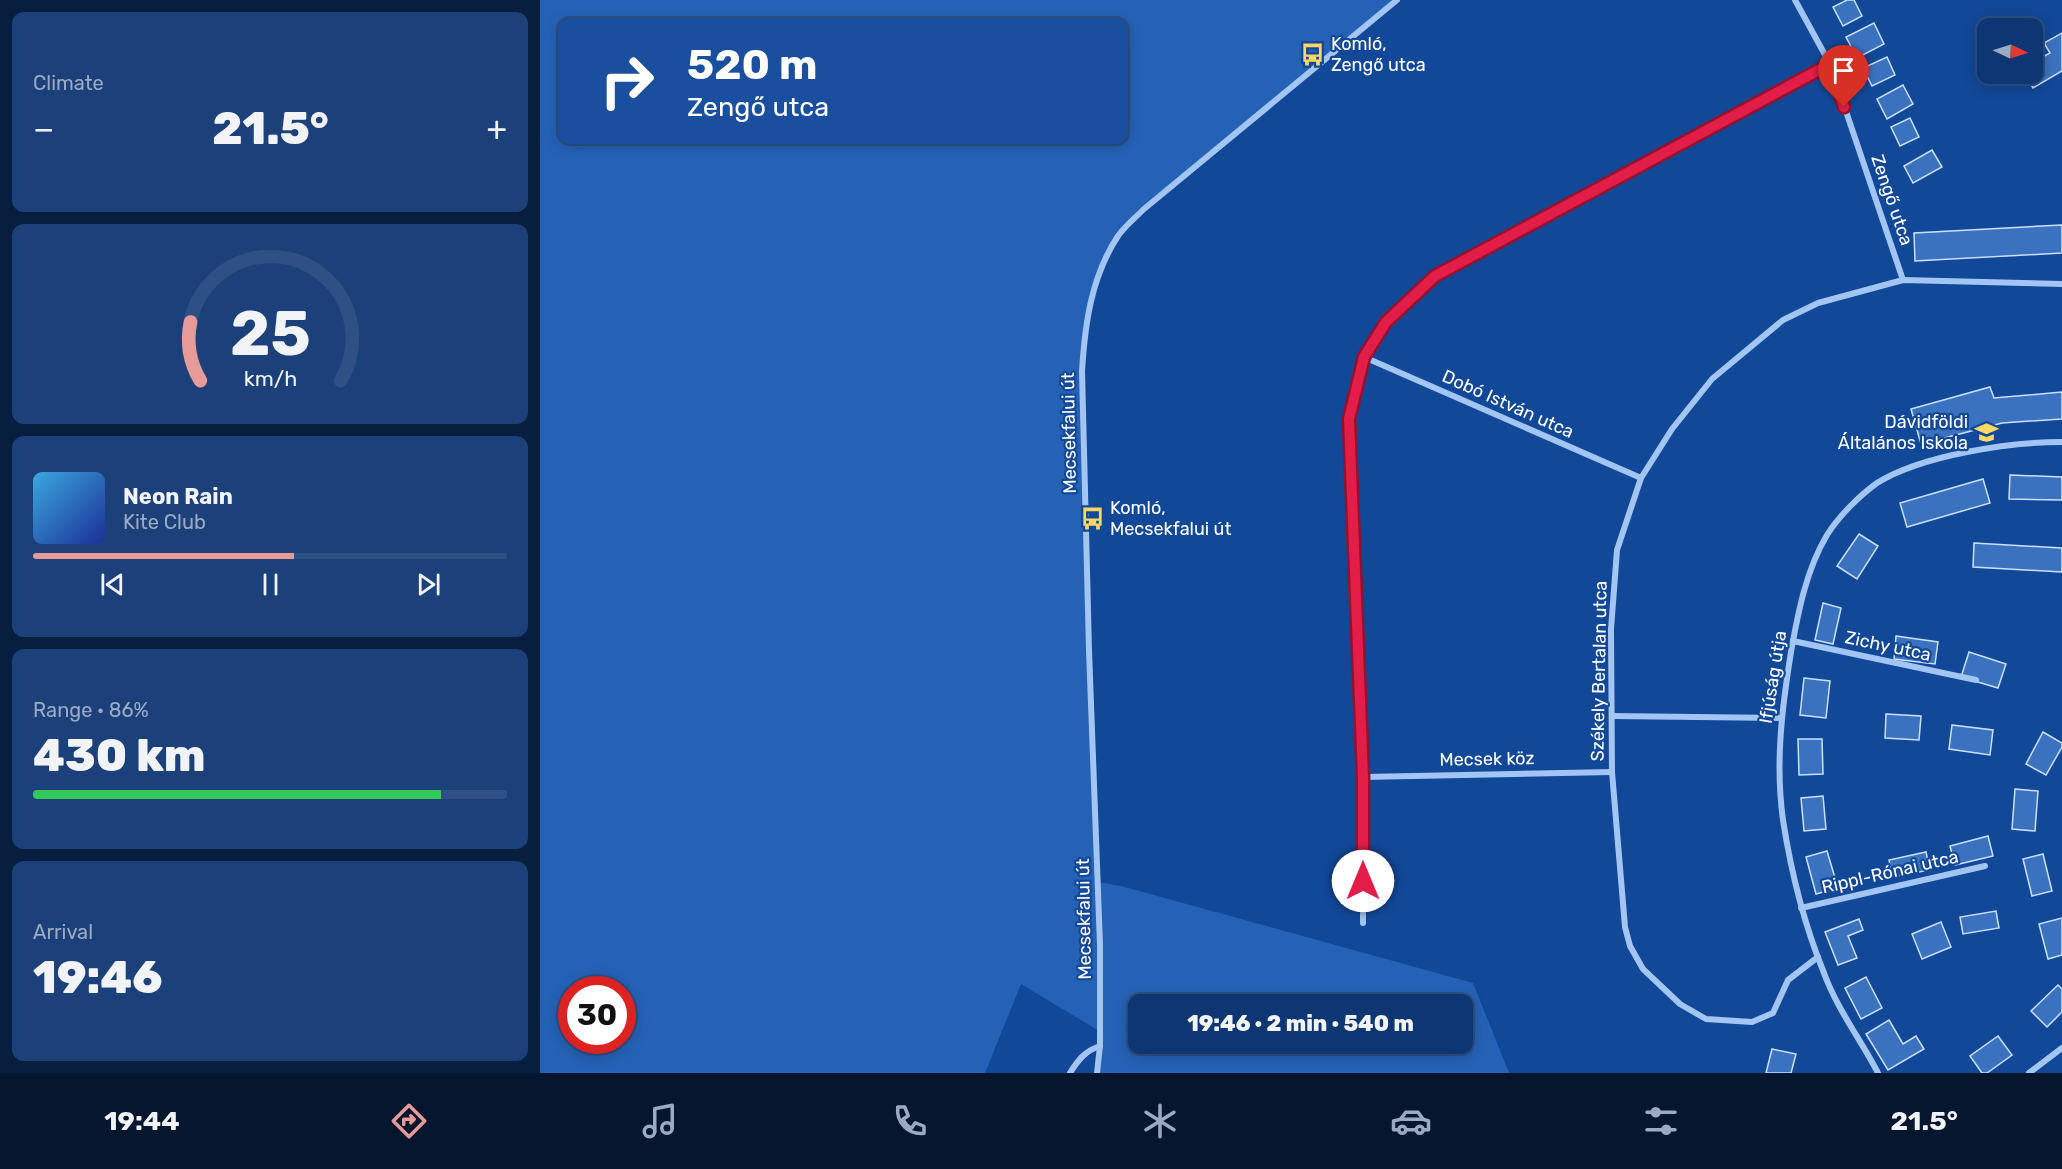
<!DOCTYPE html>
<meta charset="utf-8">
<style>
:root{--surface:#0e3672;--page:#1c417a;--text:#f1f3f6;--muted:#9babc4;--line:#2e5084;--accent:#e69b98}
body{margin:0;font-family:Rubik,sans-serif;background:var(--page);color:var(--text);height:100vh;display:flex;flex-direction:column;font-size:22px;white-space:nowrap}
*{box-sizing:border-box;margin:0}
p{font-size:20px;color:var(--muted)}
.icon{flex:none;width:33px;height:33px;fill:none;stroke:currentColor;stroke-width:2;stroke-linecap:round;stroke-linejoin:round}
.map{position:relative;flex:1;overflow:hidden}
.details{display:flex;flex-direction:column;gap:12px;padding:12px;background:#081e3f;width:540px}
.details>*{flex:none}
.hud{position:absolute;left:18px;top:18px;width:570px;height:126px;border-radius:12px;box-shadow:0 3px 15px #0003,0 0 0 2px var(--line);background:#1a4fa0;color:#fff;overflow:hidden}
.needle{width:39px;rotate:94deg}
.tools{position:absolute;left:1437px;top:18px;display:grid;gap:12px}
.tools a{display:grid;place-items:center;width:66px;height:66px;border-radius:12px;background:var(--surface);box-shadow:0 3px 15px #0003,0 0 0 2px var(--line);font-size:30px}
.speed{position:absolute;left:18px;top:976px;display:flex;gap:12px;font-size:30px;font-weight:700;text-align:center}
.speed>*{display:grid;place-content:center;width:78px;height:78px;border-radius:50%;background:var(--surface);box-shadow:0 3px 15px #0003,0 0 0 2px var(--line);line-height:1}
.speed .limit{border:9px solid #d22;background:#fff;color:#111}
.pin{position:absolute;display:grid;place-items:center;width:51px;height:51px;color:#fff;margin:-62px -26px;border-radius:50% 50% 50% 0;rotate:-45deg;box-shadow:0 0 6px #0007}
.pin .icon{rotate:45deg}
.me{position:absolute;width:66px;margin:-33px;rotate:0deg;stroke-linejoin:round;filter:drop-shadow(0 0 4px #0008)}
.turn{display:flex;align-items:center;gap:21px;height:126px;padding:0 30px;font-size:27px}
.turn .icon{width:78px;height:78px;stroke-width:2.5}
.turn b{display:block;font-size:42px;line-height:51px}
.big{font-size:45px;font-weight:800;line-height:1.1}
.details .card{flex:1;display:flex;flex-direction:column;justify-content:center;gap:9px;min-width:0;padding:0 21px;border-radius:12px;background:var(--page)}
.details .dial{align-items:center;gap:0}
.dial svg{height:156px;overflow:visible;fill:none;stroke:var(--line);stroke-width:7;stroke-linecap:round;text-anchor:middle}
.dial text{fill:var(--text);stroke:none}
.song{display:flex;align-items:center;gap:18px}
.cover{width:72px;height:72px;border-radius:9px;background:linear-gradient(135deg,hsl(200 70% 55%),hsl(230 70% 35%))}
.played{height:6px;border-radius:3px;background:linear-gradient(90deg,var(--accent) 55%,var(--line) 55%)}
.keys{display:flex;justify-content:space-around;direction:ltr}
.heat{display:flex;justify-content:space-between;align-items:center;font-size:33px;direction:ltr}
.charge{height:9px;border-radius:4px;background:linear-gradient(90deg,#34c759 86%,var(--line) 0)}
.trip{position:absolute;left:588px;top:994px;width:345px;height:60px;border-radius:12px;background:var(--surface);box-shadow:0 3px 15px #0003,0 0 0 2px var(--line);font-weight:800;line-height:60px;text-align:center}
.menu{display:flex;height:96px;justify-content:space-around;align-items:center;background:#06162e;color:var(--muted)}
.menu .icon{width:42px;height:42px}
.menu .active{color:var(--accent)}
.menu b{font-size:27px;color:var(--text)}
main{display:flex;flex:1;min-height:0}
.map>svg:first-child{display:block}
.green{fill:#2562b6;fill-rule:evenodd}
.building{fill:#3b72c0;stroke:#cbe0fd;stroke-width:1.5}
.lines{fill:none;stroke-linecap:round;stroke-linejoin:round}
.minor{stroke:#a3c5f3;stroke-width:6}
.route-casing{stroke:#92132f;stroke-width:15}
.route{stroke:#e11d48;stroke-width:10}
.labels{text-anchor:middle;stroke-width:4.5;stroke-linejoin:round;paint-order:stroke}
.poi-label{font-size:18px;fill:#fff;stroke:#124898;text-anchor:start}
.street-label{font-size:18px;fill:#fff;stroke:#124898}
</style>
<main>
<section class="details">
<div class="card"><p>Climate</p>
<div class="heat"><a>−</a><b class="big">21.5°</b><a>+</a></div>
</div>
<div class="card dial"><svg viewBox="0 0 100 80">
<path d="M14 69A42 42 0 1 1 86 69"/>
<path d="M14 69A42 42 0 0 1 9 39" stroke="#e69b98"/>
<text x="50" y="56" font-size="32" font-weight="700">25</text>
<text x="50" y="72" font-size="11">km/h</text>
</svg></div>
<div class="card">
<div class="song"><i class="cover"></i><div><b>Neon Rain</b><p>Kite Club</p></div></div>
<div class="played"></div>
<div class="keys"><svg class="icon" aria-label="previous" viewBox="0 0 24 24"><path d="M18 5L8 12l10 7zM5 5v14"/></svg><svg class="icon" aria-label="pause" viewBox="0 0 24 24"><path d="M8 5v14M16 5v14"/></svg><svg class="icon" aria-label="next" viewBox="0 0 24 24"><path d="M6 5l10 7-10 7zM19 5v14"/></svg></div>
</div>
<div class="card"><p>Range · 86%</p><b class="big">430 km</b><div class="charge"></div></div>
<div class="card"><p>Arrival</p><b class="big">19:46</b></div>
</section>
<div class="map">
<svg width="1522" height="1073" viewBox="0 0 1522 1073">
<rect width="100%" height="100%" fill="#124898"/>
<path class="green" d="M0 0H857L604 209 579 235 552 297 542 371 558 882 581 886 933 983 969 1073H557L561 1032 481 984 445 1073H0ZM22 22H584V140H22ZM32 990H82V1041H32ZM598 1005H922V1044H598Z"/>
<g class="building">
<path d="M1307 0H1314L1322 16 1303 26 1293 7Z"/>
<path d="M1334 23 1344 44 1317 58 1306 37Z"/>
<path d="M1522 33V71L1493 88 1485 74H1492V58L1494 57 1496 61 1510 53 1504 43Z"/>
<path d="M1347 57 1355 75 1332 86 1323 68Z"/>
<path d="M1363 85 1373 104 1347 119 1337 99Z"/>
<path d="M1370 118 1379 137 1360 146 1351 127Z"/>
<path d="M1392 150 1402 167 1373 183 1364 166Z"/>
<path d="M1522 225V253L1375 261 1374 233Z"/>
<path d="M1450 387 1454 398 1522 392V419L1462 423 1381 444 1371 409Z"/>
<path d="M1470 475 1522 477V500L1469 499Z"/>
<path d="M1443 479 1450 503 1367 527 1360 503Z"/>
<path d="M1319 534 1338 546 1317 579 1297 566Z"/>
<path d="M1434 543 1522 548V572L1433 567Z"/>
<path d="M1283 603 1301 608 1293 644 1275 640Z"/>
<path d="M1356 636 1398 642 1395 664 1354 659Z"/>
<path d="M1429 652 1466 664 1458 688 1421 677Z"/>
<path d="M1264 678 1290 681 1286 718 1260 715Z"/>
<path d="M1346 714 1381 716 1379 740 1345 738Z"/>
<path d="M1412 725 1453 730 1450 755 1409 749Z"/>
<path d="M1503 732 1522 743V747L1506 775 1486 764Z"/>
<path d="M1258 739H1282L1283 774 1259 775Z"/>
<path d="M1475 789 1498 791 1495 831 1472 829Z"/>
<path d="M1283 796 1286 829 1264 831 1261 798Z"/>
<path d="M1448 836 1453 856 1415 865 1410 846Z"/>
<path d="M1287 851 1298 888 1276 894 1266 857Z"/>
<path d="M1386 852 1390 870 1352 877 1349 860Z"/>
<path d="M1503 854 1512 891 1492 896 1483 859Z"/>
<path d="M1456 911 1459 928 1423 934 1420 917Z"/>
<path d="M1522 918V955L1508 959 1499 924Z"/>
<path d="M1319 919 1323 930 1308 936 1317 958 1298 965 1285 932Z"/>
<path d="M1401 922 1411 947 1382 959 1372 934Z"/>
<path d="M1326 977 1342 1008 1321 1019 1305 988Z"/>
<path d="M1518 985 1522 989V1012L1507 1027 1491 1011Z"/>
<path d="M1349 1020 1363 1044 1376 1036 1384 1049 1348 1070 1326 1034Z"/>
<path d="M1458 1036 1472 1055 1447 1073H1442L1430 1056Z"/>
<path d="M1232 1049 1256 1054 1251 1073H1226Z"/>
</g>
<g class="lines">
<g class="minor">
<path d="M1255 0 1290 64 1363 280"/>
<path d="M824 357 1101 478"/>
<path d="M1253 641 1436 680"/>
<path d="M1072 716 1242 718"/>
<path d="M823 777 1072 772"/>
<path d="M1261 908 1445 866"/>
<path d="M823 923V777L809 419 824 357 846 322 895 276 1290 64"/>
<path d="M1278 957 1248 980 1233 1013 1212 1022 1166 1019 1140 1004 1103 969 1090 946 1085 927 1072 772 1071 629 1077 550 1101 478 1132 429 1172 379 1243 320 1278 303 1363 280 1522 284"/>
<path d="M530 1073C538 1060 545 1051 560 1046"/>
<path d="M557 1073 560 1046V945L549 650 542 371C545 324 551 277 578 236 585 226 596 217 604 209L857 0"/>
<path d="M1338 1073C1321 1040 1297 1009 1284 973 1264 924 1251 872 1243 820 1235 763 1242 708 1251 652 1258 613 1266 570 1287 535 1299 516 1319 496 1337 483 1382 455 1470 442 1522 442"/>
<path d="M1489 1073 1522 1048"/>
</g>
</g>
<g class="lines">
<defs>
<path id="route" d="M823 881V777L809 419 824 357 846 322 895 276 1290 64 1304 107"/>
</defs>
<use href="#route" class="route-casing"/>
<use href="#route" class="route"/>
</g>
<defs>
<symbol id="bus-bare" viewBox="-9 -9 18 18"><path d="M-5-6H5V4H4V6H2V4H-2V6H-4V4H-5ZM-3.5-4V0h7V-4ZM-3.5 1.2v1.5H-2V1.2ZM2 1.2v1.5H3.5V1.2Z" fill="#ffd765" stroke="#124898" stroke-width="2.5" paint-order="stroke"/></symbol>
<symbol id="school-bare" viewBox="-9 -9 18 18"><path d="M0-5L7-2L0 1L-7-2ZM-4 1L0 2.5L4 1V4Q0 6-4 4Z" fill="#ffd765" stroke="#124898" stroke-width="2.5" paint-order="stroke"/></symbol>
</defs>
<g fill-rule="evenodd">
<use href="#bus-bare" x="756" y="38" width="33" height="33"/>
<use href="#school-bare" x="1430" y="416" width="33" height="33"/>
<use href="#bus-bare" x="536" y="502" width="33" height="33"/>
</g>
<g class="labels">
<g class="poi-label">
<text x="791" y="50">Komló,<tspan x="791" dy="21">Zengő utca</tspan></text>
<text x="1428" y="428" text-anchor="end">Dávidföldi<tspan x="1428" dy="21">Általános Iskola</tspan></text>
<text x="570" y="514">Komló,<tspan x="570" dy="21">Mecsekfalui út</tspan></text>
</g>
<g class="street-label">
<text transform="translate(1352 200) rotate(71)" y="6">Zengő utca</text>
<text transform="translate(968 404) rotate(24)" y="6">Dobó István utca</text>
<text transform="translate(529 433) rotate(-91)" y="6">Mecsekfalui út</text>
<text transform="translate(1348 646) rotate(12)" y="6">Zichy utca</text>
<text transform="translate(1059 671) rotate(-89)" y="6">Székely Bertalan utca</text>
<text transform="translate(1233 677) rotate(-81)" y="6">Ifjúság útja</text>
<text transform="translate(947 759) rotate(-1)" y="6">Mecsek köz</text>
<text transform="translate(1350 872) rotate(-13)" y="6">Rippl-Rónai utca</text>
<text transform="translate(544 919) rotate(-91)" y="6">Mecsekfalui út</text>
</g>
</g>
</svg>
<div class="tools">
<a><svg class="needle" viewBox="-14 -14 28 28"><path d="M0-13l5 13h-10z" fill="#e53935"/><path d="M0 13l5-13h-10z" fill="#9babc4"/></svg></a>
</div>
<div class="speed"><div class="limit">30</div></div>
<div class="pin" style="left:1304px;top:107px;background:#d93025"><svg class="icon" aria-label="arrive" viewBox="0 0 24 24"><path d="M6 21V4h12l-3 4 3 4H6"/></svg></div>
<svg class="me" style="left:823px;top:881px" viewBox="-20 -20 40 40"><circle r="19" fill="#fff"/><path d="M0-13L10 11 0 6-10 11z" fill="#e11d48"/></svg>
<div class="trip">19:46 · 2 min · 540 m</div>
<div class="hud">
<div class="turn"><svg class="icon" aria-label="right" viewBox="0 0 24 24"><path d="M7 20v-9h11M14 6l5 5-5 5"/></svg><div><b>520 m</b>Zengő utca</div></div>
</div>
</div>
</main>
<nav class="menu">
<b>19:44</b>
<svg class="icon active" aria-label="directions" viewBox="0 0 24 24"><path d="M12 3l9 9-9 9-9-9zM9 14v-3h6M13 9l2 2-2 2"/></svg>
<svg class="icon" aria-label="music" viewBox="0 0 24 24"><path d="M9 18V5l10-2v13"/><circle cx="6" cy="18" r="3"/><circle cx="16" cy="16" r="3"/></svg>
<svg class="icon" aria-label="phone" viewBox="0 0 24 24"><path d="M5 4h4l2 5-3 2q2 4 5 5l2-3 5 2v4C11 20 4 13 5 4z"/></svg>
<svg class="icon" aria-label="climate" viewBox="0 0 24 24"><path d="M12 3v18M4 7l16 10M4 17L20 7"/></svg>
<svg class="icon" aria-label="car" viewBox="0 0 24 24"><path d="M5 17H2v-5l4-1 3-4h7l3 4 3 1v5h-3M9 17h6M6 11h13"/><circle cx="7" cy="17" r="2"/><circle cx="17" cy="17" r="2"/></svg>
<svg class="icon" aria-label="filters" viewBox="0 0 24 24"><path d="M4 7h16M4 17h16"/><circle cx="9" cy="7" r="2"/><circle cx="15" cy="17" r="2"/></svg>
<b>21.5°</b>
</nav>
